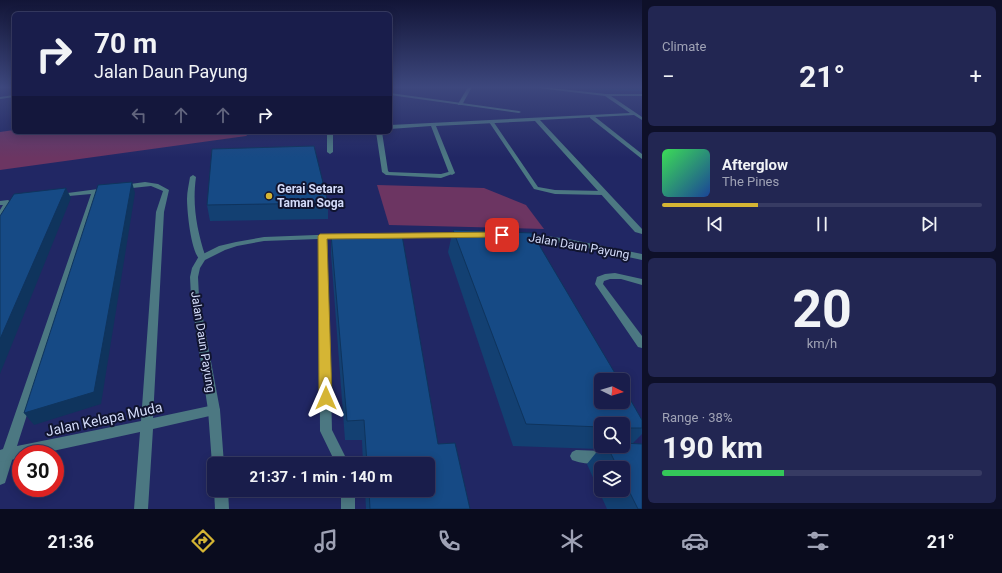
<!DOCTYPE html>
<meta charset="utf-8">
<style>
:root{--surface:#191d4b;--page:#222652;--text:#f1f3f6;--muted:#9fa2b5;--line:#373b63;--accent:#d5b534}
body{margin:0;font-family:Roboto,sans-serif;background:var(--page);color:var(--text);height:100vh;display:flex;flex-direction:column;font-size:15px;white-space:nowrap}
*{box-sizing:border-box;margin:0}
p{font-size:13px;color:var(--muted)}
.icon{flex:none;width:22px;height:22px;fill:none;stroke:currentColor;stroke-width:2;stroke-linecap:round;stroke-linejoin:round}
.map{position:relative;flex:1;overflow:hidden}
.panel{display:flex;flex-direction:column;gap:6px;padding:6px;background:#0e1029;width:360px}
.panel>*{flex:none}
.top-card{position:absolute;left:12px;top:12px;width:380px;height:122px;border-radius:6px;box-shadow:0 2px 10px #0003,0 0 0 1px var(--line);background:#191d4b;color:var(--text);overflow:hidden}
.needle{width:26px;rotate:95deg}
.controls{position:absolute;left:594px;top:373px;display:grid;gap:8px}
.controls a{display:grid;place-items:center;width:36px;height:36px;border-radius:6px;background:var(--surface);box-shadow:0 2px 10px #0003,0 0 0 1px var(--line);font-size:20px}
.speed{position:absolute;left:12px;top:445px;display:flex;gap:8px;font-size:20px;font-weight:700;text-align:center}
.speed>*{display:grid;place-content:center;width:52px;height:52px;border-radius:50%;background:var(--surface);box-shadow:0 2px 10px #0003,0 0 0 1px var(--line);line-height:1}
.speed .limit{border:6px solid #d22;background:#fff;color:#111}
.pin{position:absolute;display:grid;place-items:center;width:34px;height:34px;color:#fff;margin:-17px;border-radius:8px;box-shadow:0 2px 6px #0006}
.me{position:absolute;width:44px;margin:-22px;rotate:0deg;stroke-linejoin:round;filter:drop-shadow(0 0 3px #0008)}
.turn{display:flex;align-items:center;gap:14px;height:84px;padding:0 16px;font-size:18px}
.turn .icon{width:52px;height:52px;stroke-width:2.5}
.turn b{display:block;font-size:28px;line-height:34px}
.lanes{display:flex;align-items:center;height:38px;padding:0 16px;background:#0003;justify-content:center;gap:20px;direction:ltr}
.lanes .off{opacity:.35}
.big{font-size:30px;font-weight:700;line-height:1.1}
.panel .tile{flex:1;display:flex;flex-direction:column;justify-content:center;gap:6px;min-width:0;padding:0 14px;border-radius:6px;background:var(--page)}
.panel .dial{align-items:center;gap:0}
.dial b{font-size:52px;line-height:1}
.song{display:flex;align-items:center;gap:12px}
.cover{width:48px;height:48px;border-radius:6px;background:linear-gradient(135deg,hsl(130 70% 55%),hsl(220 70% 35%))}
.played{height:4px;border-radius:2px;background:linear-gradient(90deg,var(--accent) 30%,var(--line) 30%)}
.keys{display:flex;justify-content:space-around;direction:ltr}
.heat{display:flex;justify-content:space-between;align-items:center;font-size:22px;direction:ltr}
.charge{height:6px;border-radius:3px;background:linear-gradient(90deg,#34c759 38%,var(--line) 0)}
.trip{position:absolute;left:207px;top:457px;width:228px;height:40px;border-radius:6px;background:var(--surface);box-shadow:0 2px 10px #0003,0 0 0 1px var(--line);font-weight:700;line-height:40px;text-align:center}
.menu{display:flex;height:64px;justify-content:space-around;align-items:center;background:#0a0c1e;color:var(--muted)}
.menu .icon{width:28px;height:28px}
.menu .selected{color:var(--accent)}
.menu b{font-size:18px;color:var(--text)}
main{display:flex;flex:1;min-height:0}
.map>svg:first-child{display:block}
.green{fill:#6c3562}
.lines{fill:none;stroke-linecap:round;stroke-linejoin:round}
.service{fill:#4c7882;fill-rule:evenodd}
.minor{fill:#4c7882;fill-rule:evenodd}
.tertiary{fill:#4c7882;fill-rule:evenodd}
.wall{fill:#134072;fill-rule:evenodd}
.shaded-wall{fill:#0f345d}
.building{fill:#164a85;stroke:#0f345d}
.route{fill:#d5b534;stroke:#8a7622}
.poi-dot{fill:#d5b534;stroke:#10142f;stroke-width:1.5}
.labels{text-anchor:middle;stroke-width:4;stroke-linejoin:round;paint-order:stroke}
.poi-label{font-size:12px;font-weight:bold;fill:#d3dbf9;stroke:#10142f;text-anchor:start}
.street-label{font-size:12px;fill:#d3dbf9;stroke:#10142f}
.near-street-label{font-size:14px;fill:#d3dbf9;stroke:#10142f}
</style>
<main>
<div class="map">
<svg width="642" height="509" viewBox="0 0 642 509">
<rect width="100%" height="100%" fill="#212764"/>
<g class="green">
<path d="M14 130V132H251L246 136 0 170V132Z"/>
<path d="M377 185 484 188 526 205 544 229 389 225Z"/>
</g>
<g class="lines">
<g class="service">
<path d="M468 87H472L462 105H458V104Z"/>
<path d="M590 116H594L642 154V159L590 118Z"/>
<path d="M489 121H493L538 187 555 190 604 191 607 193 604 195 555 194 534 189 489 122Z"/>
<path d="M327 132H333V152L330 154 327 152Z"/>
<path d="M376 132H382L388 171 389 172 441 174 452 171 455 173 441 178 386 175 382 172Z"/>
<path d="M193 175 196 177C192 205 197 231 206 258L202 261C191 257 187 210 187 199 187 191 189 184 190 177Z"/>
<path d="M8 448 12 450 14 454 5 483 0 485V459L4 450Z"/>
<path d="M576 450 603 451 608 452 609 457 608 462C598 465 581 464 572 460L570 456 572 452Z"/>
</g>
<g class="minor">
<path d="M529 87H543L606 94H642V96H611L642 117V120L634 115 540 120 642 229V234L635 232 535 121 436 126 455 173 452 175 449 173 431 126 390 129V125L630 113 605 96Z"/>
<path d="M390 93 519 111 521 112 519 113 390 95Z"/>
<path d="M14 95V97L0 99V97Z"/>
<path d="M258 132H290L287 134 260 135 258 134Z"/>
<path d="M145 182 158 184 169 190 164 212 153 418 214 405 218 406 220 410 218 414 214 415 153 429 148 509H134L140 432 39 454H21V458L0 462V450L3 449 91 194 58 197V195L60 194 106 188 109 190 108 191 98 193 17 446 141 421 156 212 163 191 151 186 123 189 120 187 123 185Z"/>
<path d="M8 200 11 202 3 218H0V210L3 205H0V201Z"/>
<path d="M320 234H323L327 236 332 430 349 464H336L320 431 319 236Z"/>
<path d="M615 273 642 279V285L621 279H610L604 281 603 284 642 336V348L638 347 595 284 597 277 605 274Z"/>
<rect x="341" y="490" width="14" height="19"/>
</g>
<g class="tertiary">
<path d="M462 233 466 235 465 237 392 238 388 236 392 234Z"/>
<path d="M342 234H345L346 236 345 238 264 241 237 246 225 250 205 260 200 268 198 277 199 297 220 410 224 464H214L213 469 212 464 208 410 191 297 190 277 192 268 199 256 219 246 236 242 264 237Z"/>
<path d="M521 234 539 235 568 239 642 254V260L568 244 524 238 520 236Z"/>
<path d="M214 490H228L229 509H215Z"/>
</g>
</g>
<g class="wall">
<path d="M562 87H642V91L592 90Z"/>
<path d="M328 203V219L210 221 207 205Z"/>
<path d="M453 230 642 420V434L633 443 642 509H607L587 464 599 449 513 446 448 252ZM601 424H623V446H601ZM601 468H623V490H601Z"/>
<path d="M331 234 438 444 470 509H366L365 490H428V464H363L362 440H345L331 254Z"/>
</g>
<g class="shaded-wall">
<path d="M132 182 135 193 101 404 34 425 24 413Z"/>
<path d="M66 188 71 198 0 374V339Z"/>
</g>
<g class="building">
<path d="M314 146 328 203 207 205 212 149Z"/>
<path d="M132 182 94 392 24 413 98 185Z"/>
<path d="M66 188 0 339V216L14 194Z"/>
<path d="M453 230 532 233 619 380H601V402H623V387L642 420V428H623V424H601V427L526 424Z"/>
<path d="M331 234 402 235 438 444 455 443 470 509H370L369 490H428V464H367L364 420 347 421Z"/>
<path d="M623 443 642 444V509H638L623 479V468H618L607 446H623Z"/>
</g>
<linearGradient id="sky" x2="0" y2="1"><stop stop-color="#121537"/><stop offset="0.55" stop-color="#3d477d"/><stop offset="1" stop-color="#3d477d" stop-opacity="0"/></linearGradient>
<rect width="642" height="158" fill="url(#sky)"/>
<path class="route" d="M502 232 506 235 505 237 327 239 332 398 330 402 326 403 321 402 319 398 318 236 320 234Z"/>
<circle class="poi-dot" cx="269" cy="196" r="4"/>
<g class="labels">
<g class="poi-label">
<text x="277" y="193">Gerai Setara<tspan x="277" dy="14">Taman Soga</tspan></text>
</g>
<g class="street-label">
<text transform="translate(579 246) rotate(10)" y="4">Jalan Daun Payung</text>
<text transform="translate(203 342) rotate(81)" y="4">Jalan Daun Payung</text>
</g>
<g class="near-street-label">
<text transform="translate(104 419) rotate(-12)" y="5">Jalan Kelapa Muda</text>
</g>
</g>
</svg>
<div class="controls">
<a><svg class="needle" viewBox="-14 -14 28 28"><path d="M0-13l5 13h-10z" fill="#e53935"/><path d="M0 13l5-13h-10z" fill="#9fa2b5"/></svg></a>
<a><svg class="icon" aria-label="search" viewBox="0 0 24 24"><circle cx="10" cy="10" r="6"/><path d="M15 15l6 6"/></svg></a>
<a><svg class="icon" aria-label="layers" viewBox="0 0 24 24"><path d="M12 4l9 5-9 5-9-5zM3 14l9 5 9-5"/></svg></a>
</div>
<div class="speed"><div class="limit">30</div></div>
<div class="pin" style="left:502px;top:235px;background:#d93025"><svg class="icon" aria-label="arrive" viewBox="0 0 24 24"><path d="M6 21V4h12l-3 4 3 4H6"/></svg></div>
<svg class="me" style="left:326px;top:398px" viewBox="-20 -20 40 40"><path d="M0-17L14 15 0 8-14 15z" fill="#d5b534" stroke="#fff" stroke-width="4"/></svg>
<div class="trip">21:37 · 1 min · 140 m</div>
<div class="top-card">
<div class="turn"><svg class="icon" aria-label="right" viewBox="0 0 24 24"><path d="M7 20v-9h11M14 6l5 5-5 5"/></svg><div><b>70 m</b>Jalan Daun Payung</div></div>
<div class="lanes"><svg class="icon off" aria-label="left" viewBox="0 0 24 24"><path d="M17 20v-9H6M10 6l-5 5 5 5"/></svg><svg class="icon off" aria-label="ahead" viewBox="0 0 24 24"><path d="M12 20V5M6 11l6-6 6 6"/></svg><svg class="icon off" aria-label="ahead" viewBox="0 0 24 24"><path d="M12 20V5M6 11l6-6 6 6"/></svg><svg class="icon" aria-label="right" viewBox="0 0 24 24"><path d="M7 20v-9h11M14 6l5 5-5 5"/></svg></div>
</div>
</div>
<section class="panel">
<div class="tile"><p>Climate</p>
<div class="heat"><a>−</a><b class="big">21°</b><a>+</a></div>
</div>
<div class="tile">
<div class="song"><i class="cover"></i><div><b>Afterglow</b><p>The Pines</p></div></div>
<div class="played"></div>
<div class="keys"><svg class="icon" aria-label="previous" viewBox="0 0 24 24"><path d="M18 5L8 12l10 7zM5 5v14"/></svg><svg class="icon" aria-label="pause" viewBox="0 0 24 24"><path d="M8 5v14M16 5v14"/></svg><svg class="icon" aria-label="next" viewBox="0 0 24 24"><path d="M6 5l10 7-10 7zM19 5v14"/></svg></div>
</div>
<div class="tile dial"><b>20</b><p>km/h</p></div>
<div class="tile"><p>Range · 38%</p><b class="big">190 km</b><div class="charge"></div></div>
</section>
</main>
<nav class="menu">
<b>21:36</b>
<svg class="icon selected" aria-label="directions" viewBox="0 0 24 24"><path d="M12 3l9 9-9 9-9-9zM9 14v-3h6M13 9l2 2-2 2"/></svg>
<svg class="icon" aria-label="music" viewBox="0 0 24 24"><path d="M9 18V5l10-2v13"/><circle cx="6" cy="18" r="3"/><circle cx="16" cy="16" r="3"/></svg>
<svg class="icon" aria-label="phone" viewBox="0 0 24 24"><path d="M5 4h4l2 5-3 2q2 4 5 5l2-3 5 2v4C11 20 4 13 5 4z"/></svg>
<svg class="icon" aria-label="climate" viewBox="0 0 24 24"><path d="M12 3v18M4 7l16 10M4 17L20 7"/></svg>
<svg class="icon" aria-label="car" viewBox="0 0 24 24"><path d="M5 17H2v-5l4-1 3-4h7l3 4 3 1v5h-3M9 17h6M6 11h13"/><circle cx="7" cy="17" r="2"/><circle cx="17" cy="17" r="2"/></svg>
<svg class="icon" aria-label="filters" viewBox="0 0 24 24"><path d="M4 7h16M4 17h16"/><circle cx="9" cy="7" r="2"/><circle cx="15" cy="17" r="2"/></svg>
<b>21°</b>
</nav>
